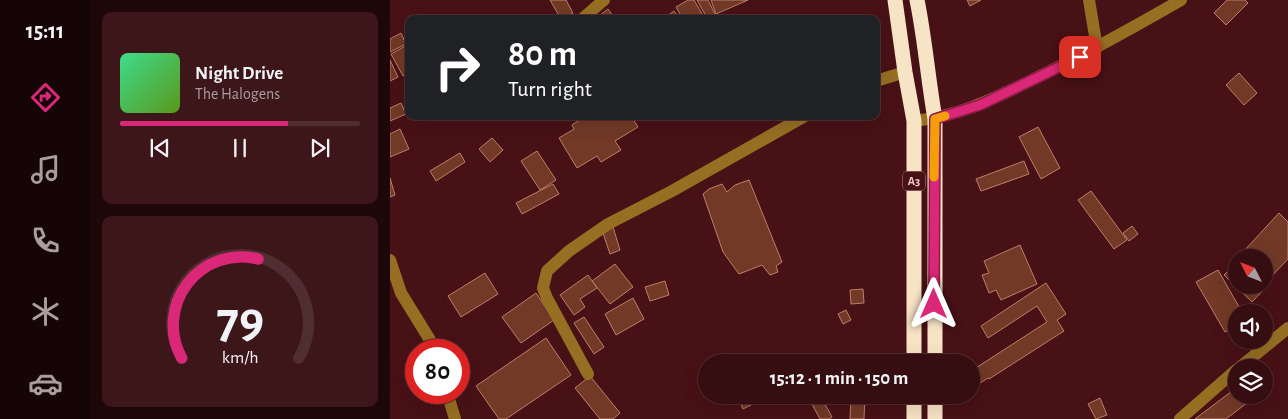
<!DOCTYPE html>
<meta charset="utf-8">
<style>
:root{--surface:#360d10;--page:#3d1619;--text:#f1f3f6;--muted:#aa9c9f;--line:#502d30;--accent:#db2777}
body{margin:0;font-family:"Alegreya Sans",sans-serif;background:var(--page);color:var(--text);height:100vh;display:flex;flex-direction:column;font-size:19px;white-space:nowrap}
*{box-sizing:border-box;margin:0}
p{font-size:16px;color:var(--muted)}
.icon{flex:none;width:28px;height:28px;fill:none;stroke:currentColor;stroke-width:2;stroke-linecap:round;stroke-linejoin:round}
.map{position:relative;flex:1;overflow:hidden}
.panel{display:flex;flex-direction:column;gap:12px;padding:12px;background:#1e0709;width:300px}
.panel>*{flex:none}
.banner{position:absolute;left:15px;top:15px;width:475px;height:105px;border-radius:10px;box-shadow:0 5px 20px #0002,0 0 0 1px var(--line);background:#202124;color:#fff;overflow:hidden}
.needle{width:32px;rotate:312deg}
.controls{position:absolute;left:838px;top:249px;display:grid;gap:10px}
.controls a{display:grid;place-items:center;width:45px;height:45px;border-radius:50%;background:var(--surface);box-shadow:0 5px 20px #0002,0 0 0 1px var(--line);font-size:25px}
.speed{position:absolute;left:15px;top:339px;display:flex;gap:10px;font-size:25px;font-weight:700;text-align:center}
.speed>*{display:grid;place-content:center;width:65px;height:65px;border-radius:50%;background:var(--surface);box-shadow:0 5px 20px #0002,0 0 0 1px var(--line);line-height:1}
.speed .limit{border:8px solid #d22;background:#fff;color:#111}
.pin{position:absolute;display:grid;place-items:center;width:42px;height:42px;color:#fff;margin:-21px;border-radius:10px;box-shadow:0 2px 8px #0006}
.me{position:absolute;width:55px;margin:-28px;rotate:0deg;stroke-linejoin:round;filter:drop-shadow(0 0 4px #0008)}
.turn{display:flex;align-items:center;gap:18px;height:105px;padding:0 20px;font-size:22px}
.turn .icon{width:65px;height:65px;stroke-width:2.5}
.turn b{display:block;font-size:35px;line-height:42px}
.panel .widget{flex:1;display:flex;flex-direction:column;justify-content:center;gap:8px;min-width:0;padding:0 18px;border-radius:10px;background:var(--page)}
.panel .dial{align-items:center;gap:0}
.dial svg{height:130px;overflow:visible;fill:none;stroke:var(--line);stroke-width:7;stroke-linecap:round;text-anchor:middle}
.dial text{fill:var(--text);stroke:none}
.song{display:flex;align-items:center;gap:15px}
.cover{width:60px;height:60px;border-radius:8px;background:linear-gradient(135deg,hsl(150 70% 55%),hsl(90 70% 35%))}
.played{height:5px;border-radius:2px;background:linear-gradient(90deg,var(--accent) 70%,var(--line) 70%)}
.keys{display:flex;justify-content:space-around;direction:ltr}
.trip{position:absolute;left:308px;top:354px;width:282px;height:50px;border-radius:25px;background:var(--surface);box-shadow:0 5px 20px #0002,0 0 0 1px var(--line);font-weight:600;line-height:50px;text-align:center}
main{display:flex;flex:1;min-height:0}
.menu{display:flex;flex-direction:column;width:90px;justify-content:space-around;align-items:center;background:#160506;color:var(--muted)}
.menu .icon{width:35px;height:35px}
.menu .current{color:var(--accent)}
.menu b{font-size:22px;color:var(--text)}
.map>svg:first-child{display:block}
.building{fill:#713926;stroke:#bd7f6a}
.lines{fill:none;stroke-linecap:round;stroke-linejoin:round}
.minor{stroke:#966f23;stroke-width:12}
.highway{stroke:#f7e3c5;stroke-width:15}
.route-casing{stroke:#8e194d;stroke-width:12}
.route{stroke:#db2777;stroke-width:9}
.slow{stroke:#f59e0b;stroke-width:9}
.labels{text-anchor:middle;stroke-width:5;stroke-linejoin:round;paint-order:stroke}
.shield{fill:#481116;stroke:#be9394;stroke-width:1}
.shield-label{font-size:12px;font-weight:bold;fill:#f0cbca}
</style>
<main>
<nav class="menu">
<b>15:11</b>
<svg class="icon current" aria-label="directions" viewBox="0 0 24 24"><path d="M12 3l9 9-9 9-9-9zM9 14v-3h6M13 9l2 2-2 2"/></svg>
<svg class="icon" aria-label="music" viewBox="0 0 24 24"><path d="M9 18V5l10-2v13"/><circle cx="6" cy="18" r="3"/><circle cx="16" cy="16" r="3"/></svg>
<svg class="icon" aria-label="phone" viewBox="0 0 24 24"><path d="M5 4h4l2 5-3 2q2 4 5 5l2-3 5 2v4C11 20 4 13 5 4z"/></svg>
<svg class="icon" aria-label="climate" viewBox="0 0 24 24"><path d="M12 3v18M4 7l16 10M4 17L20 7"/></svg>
<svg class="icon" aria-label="car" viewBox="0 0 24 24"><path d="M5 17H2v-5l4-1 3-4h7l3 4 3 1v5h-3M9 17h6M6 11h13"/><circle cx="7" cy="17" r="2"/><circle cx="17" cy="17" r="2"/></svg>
</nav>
<section class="panel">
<div class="widget">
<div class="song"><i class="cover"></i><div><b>Night Drive</b><p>The Halogens</p></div></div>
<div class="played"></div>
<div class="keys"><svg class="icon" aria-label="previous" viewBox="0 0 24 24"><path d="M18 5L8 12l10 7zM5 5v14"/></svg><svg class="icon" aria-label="pause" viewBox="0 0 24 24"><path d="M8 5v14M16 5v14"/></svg><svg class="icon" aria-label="next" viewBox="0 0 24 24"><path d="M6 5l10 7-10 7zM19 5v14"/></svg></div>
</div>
<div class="widget dial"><svg viewBox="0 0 100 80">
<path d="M14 69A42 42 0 1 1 86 69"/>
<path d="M14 69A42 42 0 0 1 61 8" stroke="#db2777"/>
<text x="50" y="56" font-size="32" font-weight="700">79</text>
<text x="50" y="72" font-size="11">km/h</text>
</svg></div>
</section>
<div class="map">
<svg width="898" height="419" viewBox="0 0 898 419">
<rect width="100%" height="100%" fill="#481116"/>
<g class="building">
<path d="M160 0H176L183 13 171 19Z"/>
<path d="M298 0H304L315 19H293L286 7Z"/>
<path d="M307 0H318L325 14 317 18Z"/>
<path d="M321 0H358L326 14Z"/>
<path d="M577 0H591L580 6Z"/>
<path d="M837 0H855L858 3 836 25 824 13Z"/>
<path d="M218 9 225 19H205Z"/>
<path d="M284 11 290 19H273Z"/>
<path d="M11 33 16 44 0 52V39Z"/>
<path d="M17 45 19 49V73L13 76 1 54Z"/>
<path d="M0 60 8 77 0 81Z"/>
<path d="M849 73 867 93 854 105 836 85Z"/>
<path d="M11 103 16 114 0 121V108Z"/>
<path d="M195 116H241L248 127 225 141 231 150 211 162 207 156 187 168 169 138 184 129 182 125Z"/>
<path d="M648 127 670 168 651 179 629 137Z"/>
<path d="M10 129 19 149 0 157V134Z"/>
<path d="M102 138 113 150 100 162 89 149Z"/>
<path d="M147 151 166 180 150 190 131 161Z"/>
<path d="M70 153 75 162 46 181 40 171Z"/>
<path d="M634 161 639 174 591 191 586 179Z"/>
<path d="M0 178 5 195 0 197Z"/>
<path d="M359 180 392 262 386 266 388 272 380 275 372 265 349 274 333 252 313 194 319 189 332 184 337 192 345 185Z"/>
<path d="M163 184 169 194 132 214 126 203Z"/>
<path d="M701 191 737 240 724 249 688 200Z"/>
<path d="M889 213 898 222V259L880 278 874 272V258H859L853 252Z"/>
<path d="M742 226 748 234 739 241 733 233Z"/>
<path d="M223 227 230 250 220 254 212 230Z"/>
<path d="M630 245 647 284 611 300 606 290 599 293 592 275 599 273 594 261Z"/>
<path d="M846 263V285H874V280L878 285 862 302 834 275Z"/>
<path d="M225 264 243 287 220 304 202 281Z"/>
<path d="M828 270 852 312H846V326L835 332 806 282Z"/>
<path d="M95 273 108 294 71 317 58 296Z"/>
<path d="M198 275 207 288 190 299 195 307 184 315 170 295Z"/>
<path d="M275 281 279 295 260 301 255 287Z"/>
<path d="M656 283 676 314 667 320 674 331 599 379 598 378 587 385 581 376V371L657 322 647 306 598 338 591 326Z"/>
<path d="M473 289 474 303 461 304 460 290Z"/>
<path d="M146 293 164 320 131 343 112 317Z"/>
<path d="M243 298 254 319 226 335 215 314Z"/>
<path d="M456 310 461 320 453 324 448 314Z"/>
<path d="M194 317 214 347 204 354 184 323Z"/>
<path d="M156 338 181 375 116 419H109L86 386Z"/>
<path d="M200 376 230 413 223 419H210L185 388Z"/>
<path d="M846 388V395H865L866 396 836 419H805Z"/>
<path d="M347 395H373L375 398 353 409Z"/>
<path d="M417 395H440L432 399 442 417 439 419H430Z"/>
<path d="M459 395H475L474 419H460L461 398Z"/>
<path d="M710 398 717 415 706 419 698 404Z"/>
</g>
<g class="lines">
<g class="minor">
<path d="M699 0 707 48"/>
<path d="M192 19 214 0"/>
<path d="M486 81 515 72"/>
<path d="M524 121C571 116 605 98 646 78 696 54 744 27 791 0"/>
<path d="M0 260 11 293 40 340 43 350"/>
<path d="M849 368 898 328"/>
<path d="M198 374 157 298 153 288 157 271 179 251 218 224 282 191 415 116"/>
<path d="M57 392 65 419"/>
<path d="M790 419 846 370"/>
</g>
<g class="highway">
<path d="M505 0 515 72 524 121V362"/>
<path d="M527 0C535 39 538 79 545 119V362"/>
<path d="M545 395V419"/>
<path d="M524 419V395"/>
</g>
</g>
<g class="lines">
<defs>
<path id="route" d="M544 304 545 119 590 105 690 57"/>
</defs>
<use href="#route" class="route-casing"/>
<use href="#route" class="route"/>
<path class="slow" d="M544 177 545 119 555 116"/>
</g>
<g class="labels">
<rect class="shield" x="513" y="171.5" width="22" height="19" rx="4"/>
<g class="shield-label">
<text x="524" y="185">A3</text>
</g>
</g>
</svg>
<div class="controls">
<a><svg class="needle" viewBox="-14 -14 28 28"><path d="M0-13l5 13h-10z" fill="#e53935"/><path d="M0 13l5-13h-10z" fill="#aa9c9f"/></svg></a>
<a><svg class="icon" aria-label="sound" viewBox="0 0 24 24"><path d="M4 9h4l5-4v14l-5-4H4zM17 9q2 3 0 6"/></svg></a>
<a><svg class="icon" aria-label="layers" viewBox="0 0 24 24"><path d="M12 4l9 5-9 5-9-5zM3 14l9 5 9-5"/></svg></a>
</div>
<div class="speed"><div class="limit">80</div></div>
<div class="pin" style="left:690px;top:57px;background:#d93025"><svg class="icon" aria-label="arrive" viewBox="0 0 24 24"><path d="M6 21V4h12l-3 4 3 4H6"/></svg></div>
<svg class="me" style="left:544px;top:304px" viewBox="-20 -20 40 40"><path d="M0-17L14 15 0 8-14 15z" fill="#db2777" stroke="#fff" stroke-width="4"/></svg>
<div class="trip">15:12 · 1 min · 150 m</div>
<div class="banner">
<div class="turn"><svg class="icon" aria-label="right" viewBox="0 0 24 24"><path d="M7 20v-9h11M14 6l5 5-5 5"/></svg><div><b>80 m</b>Turn right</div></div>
</div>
</div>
</main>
